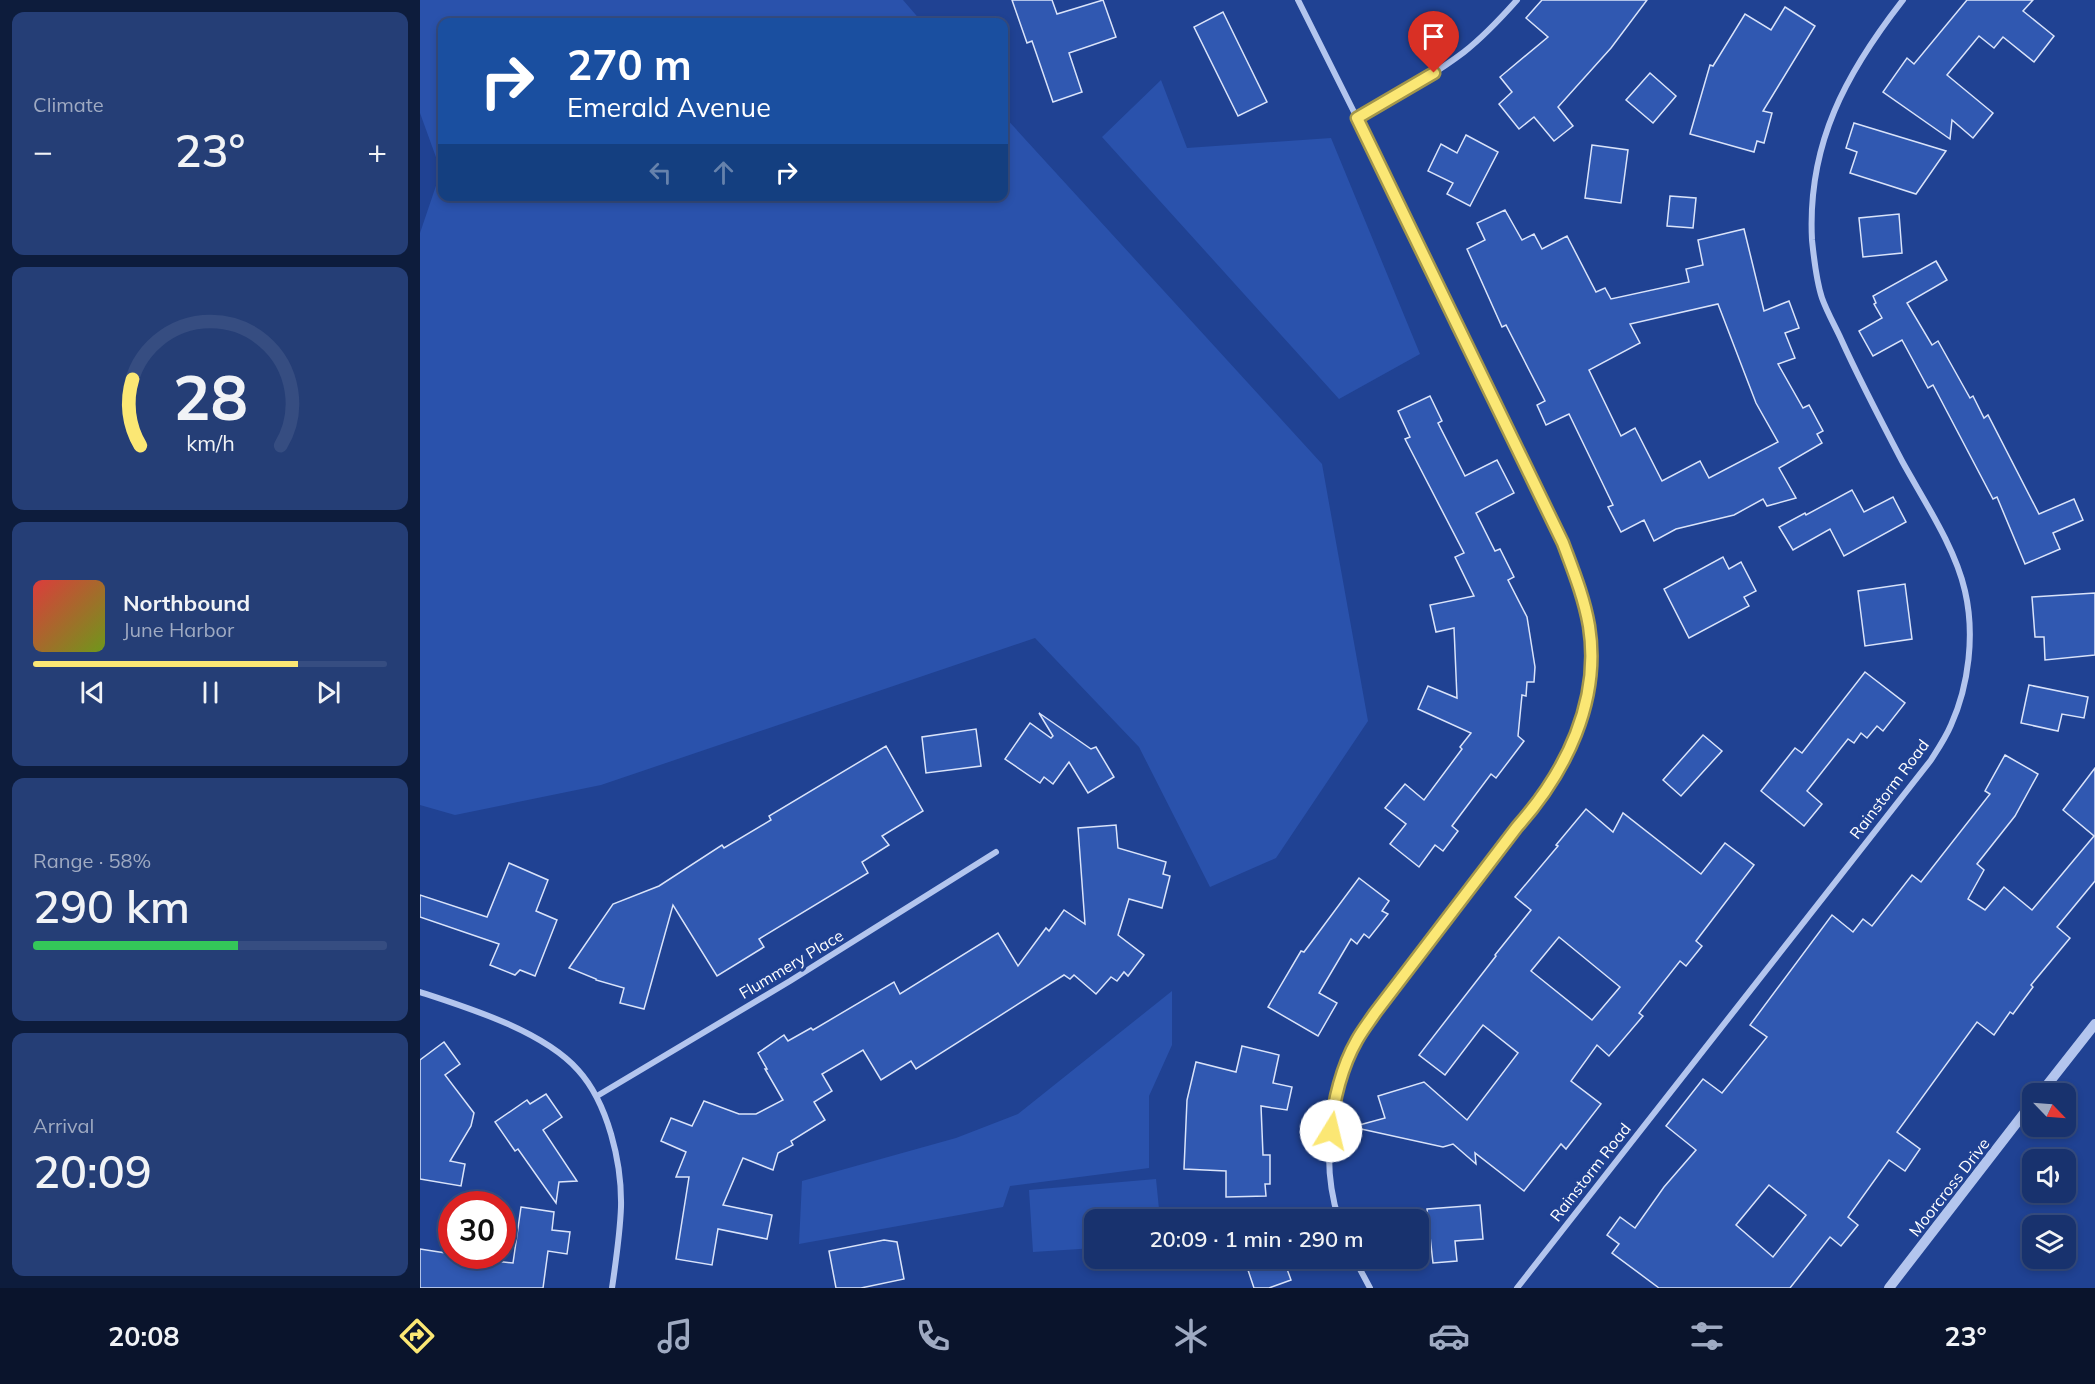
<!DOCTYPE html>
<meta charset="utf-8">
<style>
:root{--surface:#18326e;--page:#253e76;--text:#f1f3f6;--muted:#9faac2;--line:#364d81;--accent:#fbe774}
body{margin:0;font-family:Mulish,sans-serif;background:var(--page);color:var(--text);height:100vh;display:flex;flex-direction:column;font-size:22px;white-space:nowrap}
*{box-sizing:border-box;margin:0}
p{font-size:20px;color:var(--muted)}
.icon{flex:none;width:33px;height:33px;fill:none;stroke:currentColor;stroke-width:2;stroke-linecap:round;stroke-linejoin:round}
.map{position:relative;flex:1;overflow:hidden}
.drawer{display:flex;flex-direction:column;gap:12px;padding:12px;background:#0d1c3c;width:420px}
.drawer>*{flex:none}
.hud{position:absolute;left:18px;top:18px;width:570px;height:183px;border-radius:12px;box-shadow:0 3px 9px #0003,0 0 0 2px var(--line);background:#1a4fa0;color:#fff;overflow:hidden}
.needle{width:39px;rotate:115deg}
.fabs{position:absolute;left:1602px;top:1083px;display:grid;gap:12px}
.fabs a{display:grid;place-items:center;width:54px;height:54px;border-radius:12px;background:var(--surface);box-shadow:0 3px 9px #0003,0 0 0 2px var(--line);font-size:30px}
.speed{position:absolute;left:18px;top:1191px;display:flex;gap:12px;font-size:30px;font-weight:700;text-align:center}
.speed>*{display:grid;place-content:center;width:78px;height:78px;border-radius:50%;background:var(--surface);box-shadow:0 3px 9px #0003,0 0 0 2px var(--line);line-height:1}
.speed .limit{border:9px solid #d22;background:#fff;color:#111}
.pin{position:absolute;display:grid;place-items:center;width:51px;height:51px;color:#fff;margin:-62px -26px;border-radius:50% 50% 50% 0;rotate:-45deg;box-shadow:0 0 6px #0007}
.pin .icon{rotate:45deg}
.me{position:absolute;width:66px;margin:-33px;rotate:9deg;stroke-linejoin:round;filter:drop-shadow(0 0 4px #0008)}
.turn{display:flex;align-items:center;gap:21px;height:126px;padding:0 30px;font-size:27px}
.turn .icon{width:78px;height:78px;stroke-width:2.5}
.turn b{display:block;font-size:42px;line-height:51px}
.lanes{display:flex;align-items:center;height:57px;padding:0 30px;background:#0003;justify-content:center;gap:30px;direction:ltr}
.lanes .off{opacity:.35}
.big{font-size:45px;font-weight:600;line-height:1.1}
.drawer .tile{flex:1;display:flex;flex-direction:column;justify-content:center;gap:9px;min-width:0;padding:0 21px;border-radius:12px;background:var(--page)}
.drawer .dial{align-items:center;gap:0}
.dial svg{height:156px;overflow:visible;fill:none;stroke:var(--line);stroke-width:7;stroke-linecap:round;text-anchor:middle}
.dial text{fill:var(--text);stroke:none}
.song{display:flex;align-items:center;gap:18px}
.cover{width:72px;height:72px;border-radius:9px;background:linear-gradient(135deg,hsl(0 70% 55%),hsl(80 70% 35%))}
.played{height:6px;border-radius:3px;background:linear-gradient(90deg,var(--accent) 75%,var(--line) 75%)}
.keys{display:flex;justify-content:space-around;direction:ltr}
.heat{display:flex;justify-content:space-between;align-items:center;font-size:33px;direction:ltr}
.charge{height:9px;border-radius:4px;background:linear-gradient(90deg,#34c759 58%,var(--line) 0)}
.trip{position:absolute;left:664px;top:1209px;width:345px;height:60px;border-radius:12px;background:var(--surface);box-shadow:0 3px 9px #0003,0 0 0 2px var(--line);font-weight:600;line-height:60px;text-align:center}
.menu{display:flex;height:96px;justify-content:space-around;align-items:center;background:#0a142c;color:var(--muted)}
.menu .icon{width:42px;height:42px}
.menu .on{color:var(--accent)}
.menu b{font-size:27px;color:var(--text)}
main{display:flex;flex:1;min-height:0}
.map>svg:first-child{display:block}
.green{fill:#2a52ac}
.building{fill:#3058b1;stroke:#d9e3fa;stroke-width:1.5;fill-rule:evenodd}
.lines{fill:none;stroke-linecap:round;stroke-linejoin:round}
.minor{stroke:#b3c5ee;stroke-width:6}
.tertiary{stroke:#b3c5ee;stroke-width:10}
.route-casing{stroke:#a3964b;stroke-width:15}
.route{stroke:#fbe774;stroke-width:10}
.labels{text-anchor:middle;stroke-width:6;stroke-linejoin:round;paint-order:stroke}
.street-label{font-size:16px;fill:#fff;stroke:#204293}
</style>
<main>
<section class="drawer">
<div class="tile"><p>Climate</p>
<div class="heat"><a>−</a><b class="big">23°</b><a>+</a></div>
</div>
<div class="tile dial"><svg viewBox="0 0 100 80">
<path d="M14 69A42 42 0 1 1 86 69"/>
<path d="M14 69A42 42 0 0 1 10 35" stroke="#fbe774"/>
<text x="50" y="56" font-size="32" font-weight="700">28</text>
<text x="50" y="72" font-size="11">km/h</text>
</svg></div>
<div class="tile">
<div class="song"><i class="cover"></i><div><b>Northbound</b><p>June Harbor</p></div></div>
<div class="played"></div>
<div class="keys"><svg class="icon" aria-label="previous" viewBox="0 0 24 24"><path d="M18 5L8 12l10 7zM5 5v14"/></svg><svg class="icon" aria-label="pause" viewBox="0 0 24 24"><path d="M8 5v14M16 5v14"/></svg><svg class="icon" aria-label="next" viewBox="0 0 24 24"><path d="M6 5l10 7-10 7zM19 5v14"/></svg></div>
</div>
<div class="tile"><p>Range · 58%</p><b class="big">290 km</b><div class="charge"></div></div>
<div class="tile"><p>Arrival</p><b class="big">20:09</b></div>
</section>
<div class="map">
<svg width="1675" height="1288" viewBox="0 0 1675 1288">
<rect width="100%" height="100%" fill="#204293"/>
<g class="green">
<path d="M0 0H483L502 22H22V196H584V116L902 464 948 721 856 858 790 887 719 747 615 638 181 785 35 815 0 805V233L21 171 0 113Z"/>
<path d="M741 80 767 148 911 138 1000 354 919 399 682 137Z"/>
<path d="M752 991V1045L729 1096V1168L590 1186 583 1207 379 1244 382 1181 536 1138 598 1114Z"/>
<path d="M736 1179 740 1219 675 1220V1248L613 1252 609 1190Z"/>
</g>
<g class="building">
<path d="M592 0H632L637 14 683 0 696 37 649 53 662 92 633 102 612 41 607 43Z"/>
<path d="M1122 0H1227L1191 48 1138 107 1153 126 1134 141 1114 117 1099 129 1079 104 1092 92 1080 77 1128 37 1106 18Z"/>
<path d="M1547 0H1613L1603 11 1634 36 1614 62 1583 37 1574 48 1559 36 1527 75 1573 113 1553 138 1532 120 1530 139 1463 92 1487 58 1494 64Z"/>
<path d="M1365 7 1395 26 1343 111 1352 113 1344 143 1337 141 1334 152 1270 134 1290 65 1293 66 1325 14 1351 30Z"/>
<path d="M803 12 847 102 818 116 774 27Z"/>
<path d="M1230 73 1256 96 1233 123 1206 100Z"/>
<path d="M1434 123 1526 151 1496 194 1430 173 1437 152 1426 148Z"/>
<path d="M1046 135 1078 152 1050 206 1027 194 1033 183 1008 171 1021 144 1037 153Z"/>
<path d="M1172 145 1208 150 1201 203 1165 198Z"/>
<path d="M1250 196 1276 198 1273 228 1247 226Z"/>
<path d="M1085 210 1102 240 1114 234 1122 249 1147 236 1176 292 1185 288 1191 299 1269 282 1266 269 1283 265 1278 240 1324 229 1344 311 1369 301 1379 328 1365 333 1375 358 1358 364 1383 408 1389 405 1403 431 1397 434 1402 443 1359 468 1376 498 1347 506 1343 499 1314 515 1256 529 1234 541 1224 520 1201 532 1188 507 1193 505 1149 414 1126 425 1117 405 1125 401 1086 325 1082 327 1047 249 1065 240 1057 223ZM1298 304 1336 403 1358 442 1289 478 1280 461 1242 481 1215 428 1201 436 1169 370 1220 343 1210 324Z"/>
<path d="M1479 214 1482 253 1443 257 1439 218Z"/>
<path d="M1516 261 1527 280 1487 303 1512 345 1518 341 1550 398 1553 396 1564 418 1568 415 1619 514 1654 499 1663 520 1633 533 1640 549 1605 564 1577 497 1573 499 1513 385 1508 388 1482 340 1453 356 1439 331 1462 318 1454 304 1456 303 1453 296Z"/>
<path d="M1010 396 1022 421 1018 423 1045 476 1077 460 1094 493 1056 513 1075 551 1080 549 1094 577 1088 580 1107 617 1115 667 1114 682H1107L1106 696 1102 695 1098 736 1104 741 1076 778 1071 774 1032 826 1038 831 1023 851 1015 845 999 867 970 844 986 824 965 808 985 784 1004 800 1042 749 1040 747 1051 733 998 709 1008 686 1037 698 1034 628 1016 632 1010 605 1054 596 1035 557 1044 553 985 439 990 437 978 411Z"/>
<path d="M1432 490 1444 512 1473 497 1486 522 1424 556 1410 529 1373 550 1359 527 1385 513 1386 515Z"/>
<path d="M1303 557 1309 569 1321 562 1336 591 1324 597 1329 606 1269 638 1244 589Z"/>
<path d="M1485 584 1492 639 1445 646 1438 591Z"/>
<path d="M1675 593V655L1625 660 1624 637H1615L1612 597Z"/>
<path d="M1445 672 1485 703 1463 731 1457 726 1447 738 1441 733 1434 743 1428 739 1387 791 1402 804 1384 826 1341 791 1375 748 1382 753Z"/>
<path d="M1609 685 1668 697 1664 718 1642 714 1638 731 1601 723Z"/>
<path d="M619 713 671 749 676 747 694 777 668 793 649 762 633 784 624 777 620 783 585 759 610 723 631 738 633 736Z"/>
<path d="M556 729 561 766 506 773 502 737Z"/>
<path d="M1283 735 1302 751 1261 796 1243 780Z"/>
<path d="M466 746 503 811 462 836 469 845 442 862 448 873 339 939 344 947 297 976 253 905 224 1009 200 1003 204 988 176 980V979L149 968 193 904 239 886 302 845 304 848 351 820 349 816Z"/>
<path d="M1585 755 1618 774 1595 816 1557 864 1564 870 1548 899 1565 910 1584 887 1612 910 1674 836 1643 810 1675 768V881L1637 927 1650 938 1611 985 1613 987 1593 1014 1590 1012 1574 1035 1557 1022 1477 1132 1500 1149 1485 1171 1469 1160 1428 1217 1438 1225 1421 1246 1410 1237 1370 1288H1239L1192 1253 1199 1244 1187 1235 1200 1217 1215 1228 1244 1187 1276 1150 1246 1126 1283 1079 1302 1093 1347 1037 1330 1025 1412 915 1433 932 1443 919 1452 926 1492 875 1501 882 1570 794 1565 791ZM1349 1185 1386 1215 1353 1257 1316 1225Z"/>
<path d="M1166 809 1193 832 1203 813 1281 874 1305 843 1334 865 1276 941 1282 946 1266 966 1260 961 1219 1013 1223 1016 1189 1056 1177 1045 1151 1081 1181 1104 1146 1149 1141 1144 1104 1191 1055 1153 1056 1164 1033 1144 1023 1147 932 1127 965 1118 958 1096 1004 1082 1047 1120 1098 1053 1063 1025 1025 1075 999 1055 1076 956 1075 955 1111 910 1095 897 1138 846 1136 845ZM1139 937 1200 987 1172 1020 1111 971Z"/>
<path d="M696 825 698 848 746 862 743 874 750 876 742 908 709 899 698 935 724 955 708 976 704 972 697 981 691 977 676 994 654 975 650 979 644 975 496 1069 491 1061 461 1080 443 1050 402 1074 412 1091 394 1102 405 1120 371 1141 373 1145 358 1153 353 1170 323 1158 303 1205 352 1215 347 1239 298 1229 292 1265 256 1259 269 1177H256L266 1152 241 1141 251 1118 272 1126 284 1101 319 1114H336L363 1100 345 1069H347L338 1053 364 1035 368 1041 391 1028 393 1030 474 982 480 994 578 933 598 966 626 928 629 931 644 910 665 924 658 828Z"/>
<path d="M89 863 128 880 116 911 137 920 115 976 100 970 95 975 70 965 79 944 0 917V895L67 917Z"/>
<path d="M939 878 969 901 962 911 968 914 949 938 944 934 937 944 931 939 899 993 917 1003 898 1036 848 1007 881 951 884 952Z"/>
<path d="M24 1042 40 1064 25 1075 54 1113 51 1126 30 1161 45 1164 41 1186 0 1179V1060Z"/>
<path d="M822 1046 859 1055 853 1083 872 1087 867 1110 841 1106 843 1155H850V1184H845L846 1196 806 1197V1171L764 1169 767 1100 776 1062 816 1072Z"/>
<path d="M126 1094 142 1117 123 1130 157 1181 139 1182 136 1203 98 1149 95 1151 75 1122 107 1100 110 1104Z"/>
<path d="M1060 1205 1063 1239 1035 1241 1037 1261 1013 1263 1007 1209Z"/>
<path d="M101 1207 134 1212 132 1230 150 1232 147 1254 128 1251 123 1288H0V1249L32 1254V1256L93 1263Z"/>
<path d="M464 1240 477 1242 484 1279 441 1288H416L409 1251Z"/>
<path d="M824 1258H863L871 1280 849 1288H834Z"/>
</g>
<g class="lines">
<g class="minor">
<path d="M878 0 937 118 1143 543C1153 570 1164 597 1169 626 1182 701 1145 773 1097 827L955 1013C949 1023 940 1033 935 1044 910 1098 900 1162 919 1220"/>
<path d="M937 118C973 97 1011 77 1044 52 1063 37 1081 18 1097 0"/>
<path d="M0 992C49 1008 123 1031 158 1070 188 1103 202 1163 201 1207 200 1234 196 1261 192 1288"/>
<path d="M177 1096 370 981 576 852"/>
<path d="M934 1258 950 1288"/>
<path d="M1097 1288 1511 760C1518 749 1526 737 1531 725 1549 685 1555 634 1545 591 1535 547 1504 501 1482 461 1461 421 1440 381 1421 339 1415 326 1407 312 1402 298 1396 280 1394 259 1392 240 1387 144 1426 73 1483 0"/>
</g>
<g class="tertiary">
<path d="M1620 1094 1675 1024"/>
<path d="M1469 1288 1612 1103"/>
</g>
</g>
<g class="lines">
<defs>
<path id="route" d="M911 1131C913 1101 922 1066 937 1040 942 1031 949 1022 955 1013L1097 827C1146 772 1181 701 1169 626 1164 597 1153 570 1143 543L937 118 1014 73"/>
</defs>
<use href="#route" class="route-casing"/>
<use href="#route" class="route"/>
</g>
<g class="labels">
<g class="street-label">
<text transform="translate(1469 789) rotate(-53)" y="6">Rainstorm Road</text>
<text transform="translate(371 964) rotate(-31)" y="6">Flummery Place</text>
<text transform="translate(1170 1172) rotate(-52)" y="6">Rainstorm Road</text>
<text transform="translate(1529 1187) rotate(-52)" y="6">Moorcross Drive</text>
</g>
</g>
</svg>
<div class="fabs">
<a><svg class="needle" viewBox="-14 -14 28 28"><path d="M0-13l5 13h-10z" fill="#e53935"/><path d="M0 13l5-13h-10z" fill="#9faac2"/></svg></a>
<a><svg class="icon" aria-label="sound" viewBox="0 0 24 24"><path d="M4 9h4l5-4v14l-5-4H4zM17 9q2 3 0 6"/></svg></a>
<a><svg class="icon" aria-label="layers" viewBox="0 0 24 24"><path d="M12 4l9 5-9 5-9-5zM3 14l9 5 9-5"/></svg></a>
</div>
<div class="speed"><div class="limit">30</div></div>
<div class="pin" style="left:1014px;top:73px;background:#d93025"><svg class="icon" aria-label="arrive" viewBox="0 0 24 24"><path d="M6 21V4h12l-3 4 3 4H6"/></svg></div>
<svg class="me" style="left:911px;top:1131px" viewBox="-20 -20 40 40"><circle r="19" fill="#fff"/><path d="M0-13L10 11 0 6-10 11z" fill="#fbe774"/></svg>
<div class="trip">20:09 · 1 min · 290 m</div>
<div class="hud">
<div class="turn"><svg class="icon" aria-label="right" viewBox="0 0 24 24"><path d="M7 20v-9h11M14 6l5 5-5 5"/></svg><div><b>270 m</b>Emerald Avenue</div></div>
<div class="lanes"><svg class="icon off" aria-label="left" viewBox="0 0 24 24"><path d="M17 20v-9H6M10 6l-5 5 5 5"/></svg><svg class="icon off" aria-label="ahead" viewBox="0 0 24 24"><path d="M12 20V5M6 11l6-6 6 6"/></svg><svg class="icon" aria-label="right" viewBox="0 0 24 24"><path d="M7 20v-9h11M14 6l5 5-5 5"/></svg></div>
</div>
</div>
</main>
<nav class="menu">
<b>20:08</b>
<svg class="icon on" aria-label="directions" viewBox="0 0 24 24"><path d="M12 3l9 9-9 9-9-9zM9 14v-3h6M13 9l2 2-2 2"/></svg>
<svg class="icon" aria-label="music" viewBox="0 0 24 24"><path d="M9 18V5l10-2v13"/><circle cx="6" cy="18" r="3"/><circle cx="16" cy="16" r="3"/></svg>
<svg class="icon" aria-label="phone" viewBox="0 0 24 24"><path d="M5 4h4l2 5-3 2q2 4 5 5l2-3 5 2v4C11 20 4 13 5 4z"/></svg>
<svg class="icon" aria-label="climate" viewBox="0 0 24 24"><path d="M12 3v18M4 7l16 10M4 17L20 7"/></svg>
<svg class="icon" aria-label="car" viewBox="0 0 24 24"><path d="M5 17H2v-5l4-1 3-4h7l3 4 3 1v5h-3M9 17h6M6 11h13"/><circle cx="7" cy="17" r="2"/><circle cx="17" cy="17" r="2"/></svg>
<svg class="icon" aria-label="filters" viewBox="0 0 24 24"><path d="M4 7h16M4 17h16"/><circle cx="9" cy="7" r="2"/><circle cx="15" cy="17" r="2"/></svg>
<b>23°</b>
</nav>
